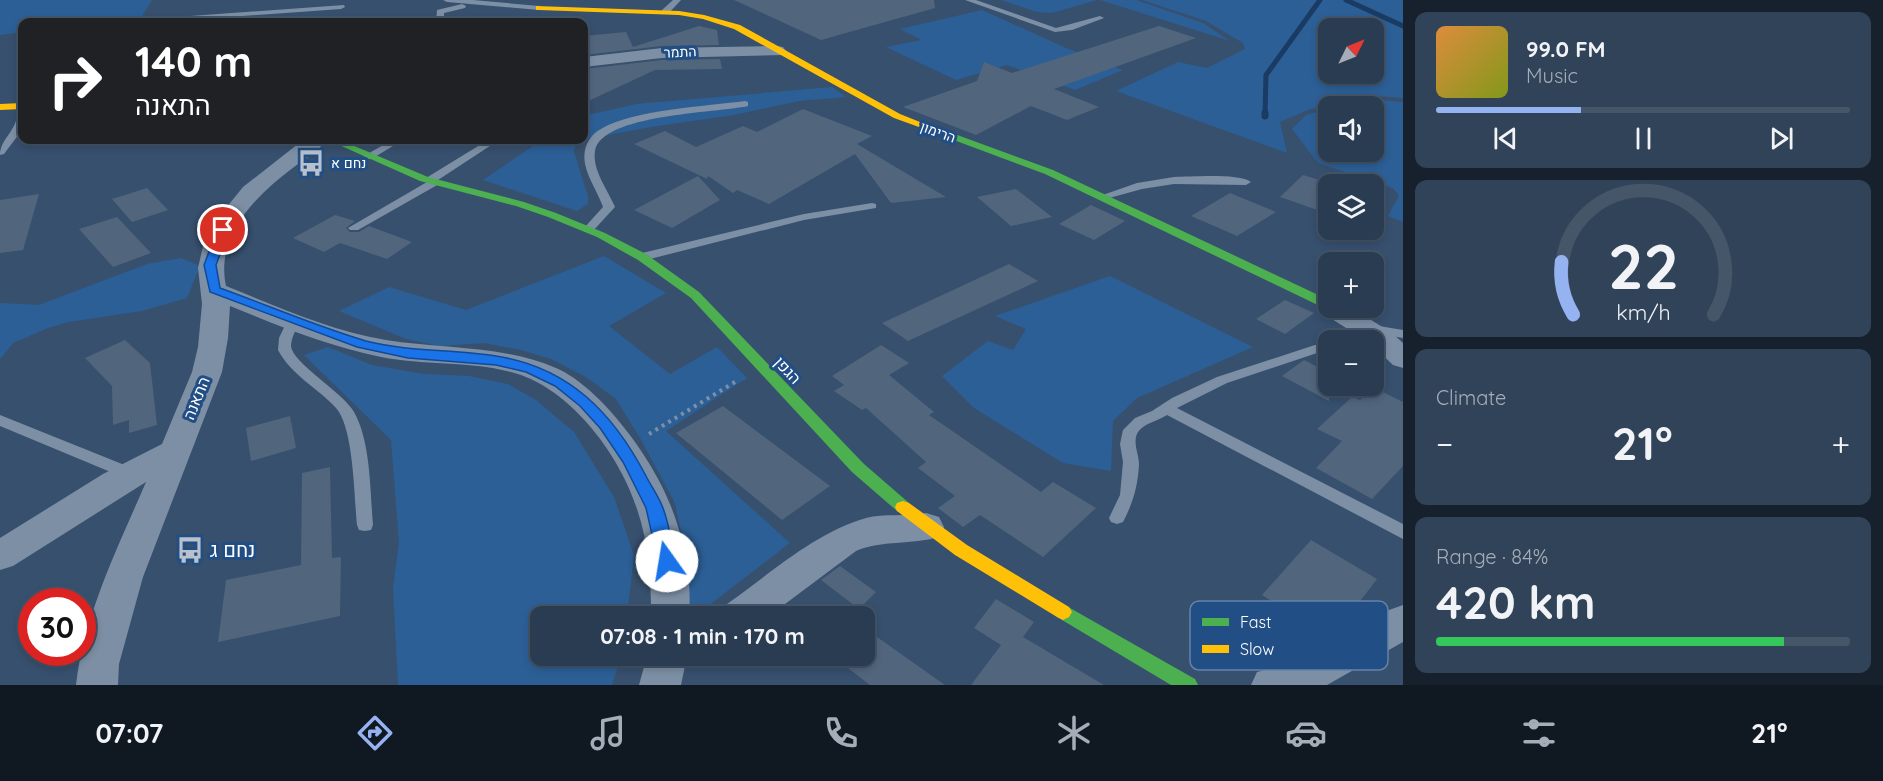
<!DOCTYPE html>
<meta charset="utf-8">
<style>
:root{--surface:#293c52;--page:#314359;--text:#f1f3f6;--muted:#a5adb8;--line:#455669;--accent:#95b2f1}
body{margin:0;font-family:Quicksand,Heebo,sans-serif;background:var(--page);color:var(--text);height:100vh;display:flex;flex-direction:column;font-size:22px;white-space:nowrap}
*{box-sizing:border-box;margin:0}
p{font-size:20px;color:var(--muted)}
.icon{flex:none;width:33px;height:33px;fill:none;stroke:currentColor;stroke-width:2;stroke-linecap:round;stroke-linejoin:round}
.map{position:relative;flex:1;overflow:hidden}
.sheet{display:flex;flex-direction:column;gap:12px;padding:12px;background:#17212d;width:480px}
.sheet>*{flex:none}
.top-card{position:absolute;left:18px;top:18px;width:570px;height:126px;border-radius:12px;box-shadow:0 3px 9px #0003,0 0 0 2px var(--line);background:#202124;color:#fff;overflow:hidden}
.needle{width:39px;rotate:47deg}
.controls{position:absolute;left:1318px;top:18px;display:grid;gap:12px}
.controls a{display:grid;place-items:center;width:66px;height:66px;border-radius:12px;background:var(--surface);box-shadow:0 3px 9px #0003,0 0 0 2px var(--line);font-size:30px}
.speed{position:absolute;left:18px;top:588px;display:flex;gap:12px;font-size:30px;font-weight:700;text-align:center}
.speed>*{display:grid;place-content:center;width:78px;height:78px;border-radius:50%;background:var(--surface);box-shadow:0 3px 9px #0003,0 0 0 2px var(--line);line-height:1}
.speed .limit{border:9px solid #d22;background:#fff;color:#111}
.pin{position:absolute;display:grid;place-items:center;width:51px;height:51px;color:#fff;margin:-26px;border:3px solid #fff;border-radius:50%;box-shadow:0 2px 6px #0007}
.me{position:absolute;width:66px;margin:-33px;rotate:347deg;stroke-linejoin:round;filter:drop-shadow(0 0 4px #0008)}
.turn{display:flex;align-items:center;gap:21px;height:126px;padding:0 18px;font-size:27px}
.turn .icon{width:78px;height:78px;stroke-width:2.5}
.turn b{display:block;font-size:42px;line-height:51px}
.big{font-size:45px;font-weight:800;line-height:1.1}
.sheet .tile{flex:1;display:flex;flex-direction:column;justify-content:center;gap:9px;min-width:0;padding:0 21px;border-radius:12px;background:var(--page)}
.sheet .dial{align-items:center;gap:0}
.dial svg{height:156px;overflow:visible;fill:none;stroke:var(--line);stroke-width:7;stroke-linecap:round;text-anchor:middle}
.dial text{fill:var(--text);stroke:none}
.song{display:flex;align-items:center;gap:18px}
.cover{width:72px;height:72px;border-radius:9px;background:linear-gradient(135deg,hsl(30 70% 55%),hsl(70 70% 35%))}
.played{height:6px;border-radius:3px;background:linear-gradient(90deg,var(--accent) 35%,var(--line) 35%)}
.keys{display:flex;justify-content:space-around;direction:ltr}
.heat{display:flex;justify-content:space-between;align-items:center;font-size:33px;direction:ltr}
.charge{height:9px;border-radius:4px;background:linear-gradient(90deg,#34c759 84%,var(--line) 0)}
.trip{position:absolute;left:530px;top:606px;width:345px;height:60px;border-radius:12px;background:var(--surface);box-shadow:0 3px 9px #0003,0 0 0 2px var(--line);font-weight:800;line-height:60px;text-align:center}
.tabs{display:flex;height:96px;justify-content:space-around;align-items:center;background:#101821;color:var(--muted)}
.tabs .icon{width:42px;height:42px}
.tabs .selected{color:var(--accent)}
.tabs b{font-size:27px;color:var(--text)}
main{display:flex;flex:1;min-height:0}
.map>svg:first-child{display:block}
.green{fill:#2c5f96;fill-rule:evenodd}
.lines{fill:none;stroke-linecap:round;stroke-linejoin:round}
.stream-far1{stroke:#193b64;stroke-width:5}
.stream{stroke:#193b64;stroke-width:7}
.building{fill:#51657d}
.path{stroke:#7d8fa4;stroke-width:4;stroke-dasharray:3 4.5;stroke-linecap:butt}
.lane{fill:#7d8fa4;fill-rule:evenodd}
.street{fill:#7d8fa4;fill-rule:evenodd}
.fast{fill:#4caf50;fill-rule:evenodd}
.slow{fill:#ffc107;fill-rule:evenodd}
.route{fill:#1a73e8;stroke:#114b97;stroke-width:1.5}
.labels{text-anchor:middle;stroke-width:6;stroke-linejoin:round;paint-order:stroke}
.far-street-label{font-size:14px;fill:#fff;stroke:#214e84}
.far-poi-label{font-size:14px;fill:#fff;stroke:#214e84;text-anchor:start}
.street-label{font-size:16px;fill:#fff;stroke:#214e84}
.near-poi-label{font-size:20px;fill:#fff;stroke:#214e84;text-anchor:start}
.key{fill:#214e84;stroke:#6483a9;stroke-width:1.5}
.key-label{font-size:16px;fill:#fff}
</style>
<main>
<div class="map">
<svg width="1403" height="685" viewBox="0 0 1403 685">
<rect width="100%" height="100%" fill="#37506e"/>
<g class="green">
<path d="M0 0H152L142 16 87 22H22V32L0 35Z"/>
<path d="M1001 0H1097L1052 13 1037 12Z"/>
<path d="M1100 0H1136L1203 23 1230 41Z"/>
<path d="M1142 0H1403V98L1366 95 1308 110 1280 122 1287 153 1116 91 1178 62 1207 68 1245 49 1243 43 1206 21ZM1329 28H1374V74H1329Z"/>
<path d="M982 10 1064 47 1123 70 1075 90 1007 65 956 80 886 47 922 40 900 29Z"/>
<path d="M832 87 846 97 799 101 734 115 651 127 576 141 566 140H584V116L636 104Z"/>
<path d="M1378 100 1403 102V222L1388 216 1399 196 1393 188 1318 163 1292 129 1306 115 1329 109V152H1374V106H1341Z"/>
<path d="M542 140 575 146 574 152 588 196V204L577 211 483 180Z"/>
<path d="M604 256 666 293 609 326 670 374 717 347 747 378 666 431 790 543 695 616H690L686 557 675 503 640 438 616 399 586 377 551 359 521 350 484 343 440 346 406 339 339 311 389 287 466 310Z"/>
<path d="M181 258 200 266 187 298 142 311 69 322 48 328 13 343 0 359V303L39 305 147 264Z"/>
<path d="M1110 276 1253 347 1137 398 1113 421 1111 471 1063 463 974 408 942 376 988 341 1013 350 1026 329 995 316Z"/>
<path d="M328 347 372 365 424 374 469 376 508 384 536 400 574 432 614 497 634 555 627 616H540V656H621L612 685H398L393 588 399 542 391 440 304 355Z"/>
</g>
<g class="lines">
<g class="stream-far1">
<path d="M1346 0 1403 26"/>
<path d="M1265 115 1266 75 1320 0"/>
</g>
<path class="stream" d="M1265 116V113"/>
</g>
<g class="building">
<path d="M734 0H934L935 8 821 40Z"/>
<path d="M699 26 717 30 719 45 662 46 584 55V36L626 32 633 47Z"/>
<path d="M1159 26 1196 38 1054 89 1099 107 1067 120 1031 106 976 135 903 107 977 81 984 62 1012 73Z"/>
<path d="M720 59 722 69 655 70 584 103V69L662 60Z"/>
<path d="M803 109 872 136 857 144 946 197 891 203 855 154 769 204 737 190 733 193 708 176 707 179 634 144 665 131 696 147 743 126 757 132Z"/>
<path d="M1303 175 1329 183V214L1280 197Z"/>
<path d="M698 176 720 200 672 228 634 210Z"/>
<path d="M147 188 168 210 132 222 112 199Z"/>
<path d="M1016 189 1052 217 1011 226 977 197Z"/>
<path d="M1230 193 1276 212 1237 236 1191 216Z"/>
<path d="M39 194 23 250 0 253V200Z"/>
<path d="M1091 205 1125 221 1094 240 1059 224Z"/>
<path d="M335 215 355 221 346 228 350 232H359L369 226 412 242 387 259 340 243 324 252 293 238Z"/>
<path d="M117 217 151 253 113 267 79 229Z"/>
<path d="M1009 264 1038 281 908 341 882 323Z"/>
<path d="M1285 300 1314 313 1285 334 1256 319Z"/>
<path d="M125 340 150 363 157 425 129 433V420L113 425 112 386 85 358Z"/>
<path d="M881 345 909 363 889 375 934 412 929 415 1041 492 1053 482 1096 508 1043 557 980 515 963 527 938 508 955 496 918 468 926 462 866 408 862 410 834 391 844 385 832 376Z"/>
<path d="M1304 360 1329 373V401L1282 376Z"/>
<path d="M1375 388 1403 402V466L1372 499 1316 468 1342 441 1317 429 1352 397 1360 400Z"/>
<path d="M723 406 830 486 782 520 676 433Z"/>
<path d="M290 416 296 448 251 461 246 428Z"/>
<path d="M330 467 332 558 341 557 340 616 218 642 226 580 301 565 302 473Z"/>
<path d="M1311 540 1377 579 1342 625 1320 611 1309 625 1262 595Z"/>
<path d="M840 566 876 592 859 609 821 580Z"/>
<path d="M996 599 1034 622 1023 637 1104 685H971L1001 645 974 628Z"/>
<path d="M877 637 945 685H870L848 668 860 656H864V651Z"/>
</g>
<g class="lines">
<path class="path" d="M649 434 735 382"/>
<g class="lane">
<path d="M443 0H473L539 6 543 8 539 10 447 2Z"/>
<path d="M673 0H681L668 14H662V10Z"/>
<path d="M965 0H976L1056 28 1100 16 1104 18 1072 30 1055 32Z"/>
<path d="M462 4 466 6 465 8 444 13V22H436L437 10Z"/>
<path d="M344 5 345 7 341 9 160 22H131L135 20Z"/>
<path d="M745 101 748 102V106C717 113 601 114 595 151 592 170 608 190 615 207L592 232H584V228L603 207C597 189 581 170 585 150 587 141 593 133 601 129 632 110 708 106 745 101Z"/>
<path d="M22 113V130L4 154 0 155C0 140 15 132 17 116Z"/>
<path d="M392 140H403L373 158 369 159 364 156Z"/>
<path d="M488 140H499L438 180 440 182 439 184 358 230H350L348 228 427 182 425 180 426 178Z"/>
<path d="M1174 177C1190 177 1239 173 1251 182L1246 185 1174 184 1142 189 1102 200 1097 197 1137 183Z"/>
<path d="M872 203 876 204V208L804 220 642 261 636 257 638 254 804 214Z"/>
<path d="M294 316 301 320C297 328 291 337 291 346 292 363 344 393 354 412 371 442 370 491 373 525L371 530 365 531 359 530 357 525C354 497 354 428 336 408 318 388 291 375 278 350L279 338 289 317Z"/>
<path d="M1373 325 1403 330V338L1368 332 1366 329Z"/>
<path d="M1315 345 1320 346 1322 349 1320 352 1227 383 1177 408 1403 524V539L1167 415C1158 421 1144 423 1138 432 1132 442 1139 454 1139 464 1138 486 1133 503 1123 522L1117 524 1111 522 1109 518 1120 495 1123 462 1120 444 1123 430 1135 418 1152 411 1172 398 1217 377Z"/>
<path d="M0 415 137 470 139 474 137 478H125L0 426Z"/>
</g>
<g class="street">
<path d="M777 46 783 47 786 51 783 55 662 58 584 67V57L662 48Z"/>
<path d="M303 140H326C319 151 305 159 294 167 257 195 215 234 226 286 278 307 331 331 386 340 442 349 502 345 556 368 602 388 655 462 672 509 685 543 692 581 689 616H651C651 580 649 544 637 509 620 456 574 394 521 375 476 360 426 366 381 357 328 346 279 326 230 306L228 338 222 372 143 577 119 664 118 685H76C84 615 118 547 146 482L13 566 0 570V538L103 474 162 444 192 372 198 347 202 304 198 268 204 242 217 219 243 187Z"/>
<path d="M1329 301V308H1352L1392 333 1403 343V368L1393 365 1374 347V340H1365L1324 314 1320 308 1324 302Z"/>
<path d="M926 513 939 517 944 527 939 537C911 545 882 540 856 551L769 616H722L727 604C770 574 814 533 866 518 884 513 906 517 926 513Z"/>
<path d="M1403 605V642L1327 685H1251L1257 672 1290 664 1389 610Z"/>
<path d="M647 656H687L681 685H639Z"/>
</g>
<g class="fast">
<path d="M930 125 1053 170 1329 300V308H1334H1324L1045 174 927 130 925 128Z"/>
<path d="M328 140H340L428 177 524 202 556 213 605 233 646 254 699 292 864 464 909 503 911 507 909 511 903 513 897 511 852 472 691 298 638 260 597 237 548 217 516 206 420 181Z"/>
<path d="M1063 604 1195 679 1198 685H1171L1057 617 1054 612 1057 607Z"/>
</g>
<g class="slow">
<path d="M536 6 679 11 704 15 740 25 900 114 935 128 930 131 894 118 734 29 703 19 679 15 539 10H536Z"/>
<path d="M22 103V109L0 110V104Z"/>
<path d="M903 501 909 503 967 545 1069 607 1072 612 1069 617 1063 620 1057 617 955 555 897 511 895 507 897 503Z"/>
</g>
</g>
<path class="route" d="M223 227 229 230 216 265 220 288C267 305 318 327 366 341 409 352 453 349 496 356 569 367 613 413 646 476 651 486 659 497 663 508 669 524 672 544 676 561L673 566 667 568 661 566 658 561 646 508 623 462 600 428 580 406 555 386 526 372 496 365 408 358 357 347 210 292 204 265 217 230Z"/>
<defs>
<symbol id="bus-bare" viewBox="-9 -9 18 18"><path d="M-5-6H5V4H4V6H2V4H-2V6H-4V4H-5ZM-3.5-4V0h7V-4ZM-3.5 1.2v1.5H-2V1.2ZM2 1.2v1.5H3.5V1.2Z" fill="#b9c2cc" stroke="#214e84" stroke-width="2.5" paint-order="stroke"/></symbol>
</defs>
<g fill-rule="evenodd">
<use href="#bus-bare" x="292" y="144" width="38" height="38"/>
<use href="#bus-bare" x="171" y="531" width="38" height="38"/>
</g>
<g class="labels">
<g class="far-street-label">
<text transform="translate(680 52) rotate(-3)" y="5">התמר</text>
<text transform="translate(938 132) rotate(20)" y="5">הרימון</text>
</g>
<g class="far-poi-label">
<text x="331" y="168">נחם א</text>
</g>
<g class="street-label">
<text transform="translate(788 370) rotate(47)" y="6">הגפן</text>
<text transform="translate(196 398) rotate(-68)" y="6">התאנה</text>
</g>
<g class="near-poi-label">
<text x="210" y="557">נחם ג</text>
</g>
</g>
<rect x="1190" y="601" width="198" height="69" rx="9" class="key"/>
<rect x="1202" y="618" width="27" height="8" fill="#4caf50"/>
<rect x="1202" y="645" width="27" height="8" fill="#ffc107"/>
<g class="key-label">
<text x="1240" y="628">Fast</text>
<text x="1240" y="655">Slow</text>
</g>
</svg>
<div class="controls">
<a><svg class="needle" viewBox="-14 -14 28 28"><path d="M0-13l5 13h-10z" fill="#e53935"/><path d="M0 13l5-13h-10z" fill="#a5adb8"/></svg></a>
<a><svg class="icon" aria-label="sound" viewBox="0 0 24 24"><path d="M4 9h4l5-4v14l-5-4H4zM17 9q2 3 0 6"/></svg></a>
<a><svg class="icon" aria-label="layers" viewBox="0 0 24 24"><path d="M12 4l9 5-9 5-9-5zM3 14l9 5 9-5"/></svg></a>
<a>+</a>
<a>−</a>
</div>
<div class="speed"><div class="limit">30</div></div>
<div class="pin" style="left:223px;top:230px;background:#d93025"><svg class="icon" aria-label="arrive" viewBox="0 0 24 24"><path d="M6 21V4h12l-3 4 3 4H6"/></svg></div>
<svg class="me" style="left:667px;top:561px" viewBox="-20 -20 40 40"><circle r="19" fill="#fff"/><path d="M0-13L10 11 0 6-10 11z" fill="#1a73e8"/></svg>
<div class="trip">07:08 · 1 min · 170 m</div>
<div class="top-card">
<div class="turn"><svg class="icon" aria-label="right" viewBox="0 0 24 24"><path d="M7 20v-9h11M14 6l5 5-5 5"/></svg><div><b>140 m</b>התאנה</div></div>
</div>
</div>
<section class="sheet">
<div class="tile">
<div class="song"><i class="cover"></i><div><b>99.0 FM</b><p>Music</p></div></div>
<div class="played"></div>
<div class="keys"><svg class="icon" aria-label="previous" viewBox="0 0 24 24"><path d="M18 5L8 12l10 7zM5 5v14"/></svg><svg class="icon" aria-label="pause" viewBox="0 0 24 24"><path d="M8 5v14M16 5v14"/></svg><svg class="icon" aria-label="next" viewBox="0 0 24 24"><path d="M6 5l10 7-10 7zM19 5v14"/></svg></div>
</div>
<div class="tile dial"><svg viewBox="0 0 100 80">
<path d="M14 69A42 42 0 1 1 86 69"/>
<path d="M14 69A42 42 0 0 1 8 42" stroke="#95b2f1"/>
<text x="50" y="56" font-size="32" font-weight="700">22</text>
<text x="50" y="72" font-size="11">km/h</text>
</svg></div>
<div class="tile"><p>Climate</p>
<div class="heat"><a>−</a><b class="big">21°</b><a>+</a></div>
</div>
<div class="tile"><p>Range · 84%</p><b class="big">420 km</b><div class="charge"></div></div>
</section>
</main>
<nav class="tabs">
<b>07:07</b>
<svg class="icon selected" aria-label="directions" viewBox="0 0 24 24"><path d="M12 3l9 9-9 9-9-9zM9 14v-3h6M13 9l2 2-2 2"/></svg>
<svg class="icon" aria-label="music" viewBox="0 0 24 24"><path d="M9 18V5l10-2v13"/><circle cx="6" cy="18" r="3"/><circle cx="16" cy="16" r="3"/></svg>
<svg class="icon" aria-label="phone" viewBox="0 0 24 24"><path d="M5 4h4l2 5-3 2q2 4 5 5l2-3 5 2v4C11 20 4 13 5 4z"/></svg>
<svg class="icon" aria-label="climate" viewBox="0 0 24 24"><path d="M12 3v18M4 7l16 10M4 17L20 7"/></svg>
<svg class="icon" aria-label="car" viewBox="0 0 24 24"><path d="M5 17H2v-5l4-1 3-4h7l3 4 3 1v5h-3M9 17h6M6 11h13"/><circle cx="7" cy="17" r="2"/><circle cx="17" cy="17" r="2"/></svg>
<svg class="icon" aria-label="filters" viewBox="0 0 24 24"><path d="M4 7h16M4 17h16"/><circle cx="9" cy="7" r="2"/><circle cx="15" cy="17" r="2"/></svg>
<b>21°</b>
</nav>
